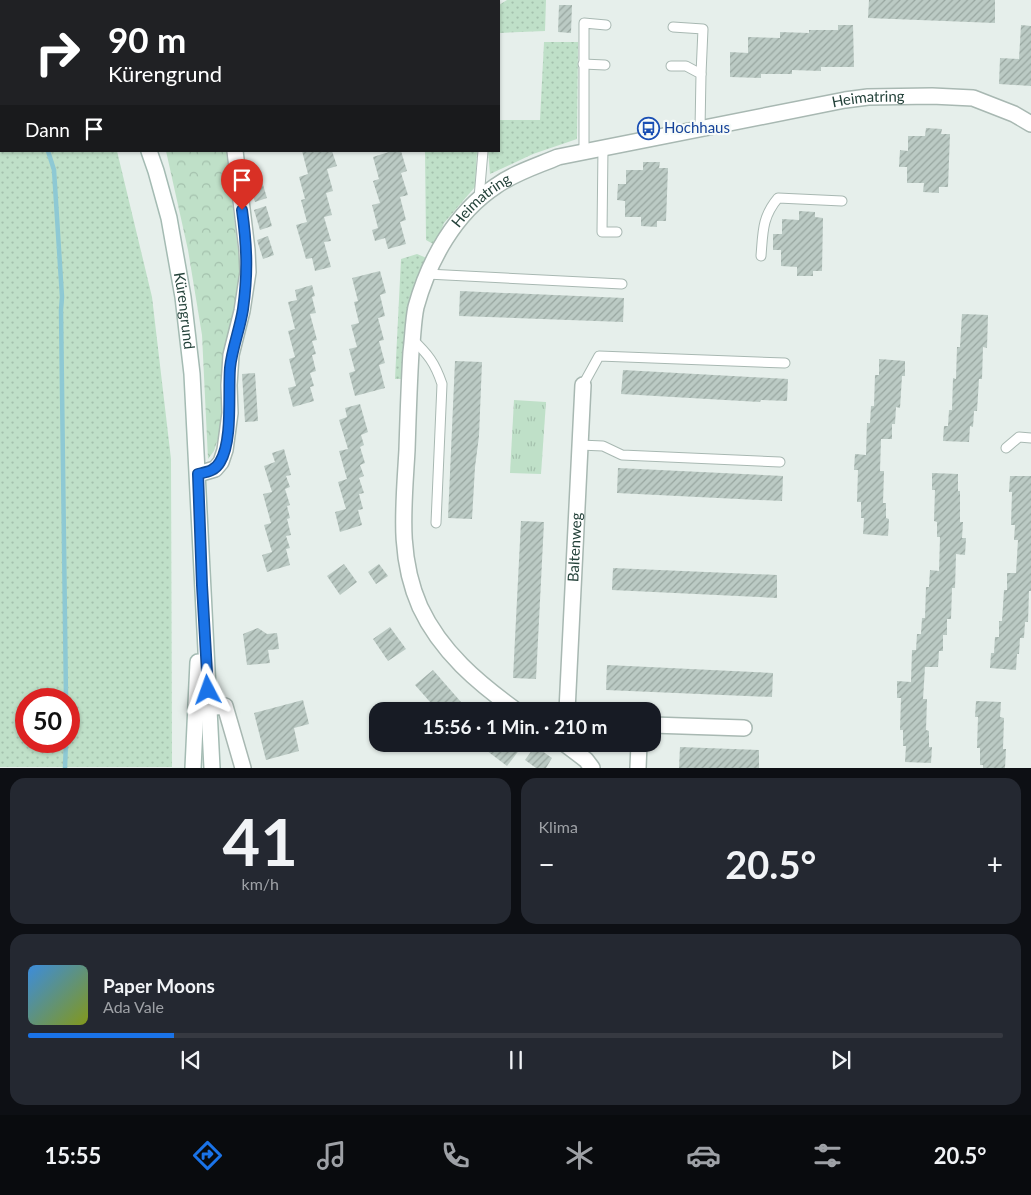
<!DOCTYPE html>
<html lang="de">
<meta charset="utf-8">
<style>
:root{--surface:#171b24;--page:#242831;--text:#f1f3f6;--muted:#9ea1a6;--line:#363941;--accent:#1a73e8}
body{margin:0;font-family:Lato,sans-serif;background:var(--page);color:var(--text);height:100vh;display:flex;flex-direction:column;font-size:19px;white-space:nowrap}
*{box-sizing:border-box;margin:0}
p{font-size:16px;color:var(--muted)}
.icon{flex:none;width:28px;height:28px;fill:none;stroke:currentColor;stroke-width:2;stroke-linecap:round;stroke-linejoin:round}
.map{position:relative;height:768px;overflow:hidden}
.drawer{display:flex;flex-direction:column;gap:10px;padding:10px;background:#0d0f14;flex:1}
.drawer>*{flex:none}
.banner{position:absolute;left:0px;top:0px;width:500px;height:152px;box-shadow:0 1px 4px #0004;background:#202124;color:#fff;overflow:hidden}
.speed{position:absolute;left:15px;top:688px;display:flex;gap:10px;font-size:25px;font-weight:700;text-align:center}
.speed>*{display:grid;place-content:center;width:65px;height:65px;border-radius:50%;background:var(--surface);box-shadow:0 1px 4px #0004;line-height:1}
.speed .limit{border:8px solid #d22;background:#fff;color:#111}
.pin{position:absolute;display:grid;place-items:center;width:42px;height:42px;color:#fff;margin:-51px -21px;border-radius:50% 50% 50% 0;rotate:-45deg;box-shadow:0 0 5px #0007}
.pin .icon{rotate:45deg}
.me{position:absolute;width:55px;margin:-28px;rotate:356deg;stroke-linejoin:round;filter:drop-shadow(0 0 4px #0008)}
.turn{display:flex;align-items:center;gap:18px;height:105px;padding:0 25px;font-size:22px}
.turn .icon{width:65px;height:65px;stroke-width:2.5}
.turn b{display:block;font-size:35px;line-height:42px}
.then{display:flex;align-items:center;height:48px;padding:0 25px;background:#0003;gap:10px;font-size:19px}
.big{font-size:38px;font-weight:700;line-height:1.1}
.drawer .card{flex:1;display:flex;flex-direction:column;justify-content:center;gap:8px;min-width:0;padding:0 18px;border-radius:15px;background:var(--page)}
.drawer .dial{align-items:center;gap:0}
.dial b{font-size:65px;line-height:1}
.song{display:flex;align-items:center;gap:15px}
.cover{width:60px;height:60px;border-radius:8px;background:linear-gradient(135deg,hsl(210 70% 55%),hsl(70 70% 35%))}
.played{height:5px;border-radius:2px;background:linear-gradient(90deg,var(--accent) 15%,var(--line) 15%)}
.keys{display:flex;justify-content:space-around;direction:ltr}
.heat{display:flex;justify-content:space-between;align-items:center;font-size:28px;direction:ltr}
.drawer .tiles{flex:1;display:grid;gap:10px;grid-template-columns:1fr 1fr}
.card:last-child{grid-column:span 2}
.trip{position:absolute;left:369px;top:702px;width:292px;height:50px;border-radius:15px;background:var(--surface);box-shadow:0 1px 4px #0004;font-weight:700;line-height:50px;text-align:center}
.tabs{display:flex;height:80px;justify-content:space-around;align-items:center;background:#090b0e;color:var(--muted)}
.tabs .icon{width:35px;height:35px}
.tabs .selected{color:var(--accent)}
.tabs b{font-size:22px;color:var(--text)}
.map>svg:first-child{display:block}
.grass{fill:url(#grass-dots);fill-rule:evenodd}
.forest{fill:url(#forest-crowns)}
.park{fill:url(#park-tufts)}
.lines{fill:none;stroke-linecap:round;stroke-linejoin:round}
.stream{stroke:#8ec9d4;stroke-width:4.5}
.building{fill:url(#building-hatch)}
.lane-casing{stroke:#a8b8b2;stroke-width:11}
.street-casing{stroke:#a8b8b2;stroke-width:18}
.secondary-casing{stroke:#a4bbb3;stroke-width:18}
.lane{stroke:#fff;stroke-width:9}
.street{stroke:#fff;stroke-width:15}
.secondary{stroke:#fff;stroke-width:15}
.route-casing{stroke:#114b97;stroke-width:12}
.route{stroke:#1a73e8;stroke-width:9}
.labels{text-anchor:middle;stroke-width:4.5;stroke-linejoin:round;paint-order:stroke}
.street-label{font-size:15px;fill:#24423a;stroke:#f7fbf9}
.transit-label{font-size:15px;fill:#164399;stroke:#f7fbf9;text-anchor:start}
</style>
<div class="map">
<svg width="1031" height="768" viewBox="0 0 1031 768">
<defs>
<pattern id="grass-dots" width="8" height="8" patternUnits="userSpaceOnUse" patternTransform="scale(1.25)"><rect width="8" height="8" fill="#bfe0c8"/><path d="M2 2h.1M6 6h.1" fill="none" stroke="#a4c1ad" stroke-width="1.8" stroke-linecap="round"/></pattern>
<pattern id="forest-crowns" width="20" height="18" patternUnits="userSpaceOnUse" patternTransform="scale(1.25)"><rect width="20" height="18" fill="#bfe0c8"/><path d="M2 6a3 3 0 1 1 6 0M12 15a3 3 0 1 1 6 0" fill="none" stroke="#a4c1ad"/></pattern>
<pattern id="park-tufts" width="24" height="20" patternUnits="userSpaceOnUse" patternTransform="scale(1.25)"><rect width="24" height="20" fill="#bfe0c8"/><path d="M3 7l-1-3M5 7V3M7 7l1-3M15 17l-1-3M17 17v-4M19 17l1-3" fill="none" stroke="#a4c1ad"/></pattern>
<pattern id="building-hatch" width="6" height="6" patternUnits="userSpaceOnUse" patternTransform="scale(1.25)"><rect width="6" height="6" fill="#bbcac4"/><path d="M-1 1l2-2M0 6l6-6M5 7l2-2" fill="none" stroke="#98a6a0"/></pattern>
</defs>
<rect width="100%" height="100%" fill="#e6efeb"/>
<g class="grass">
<path d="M0 0 46 1H1V151H117L152 297 171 459 172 767H0ZM26 699H69V741H26Z"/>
<path d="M507 0H546L545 31 499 33V5Z"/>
<path d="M544 42H578L577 139 533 154 490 174 488 151H499L500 120H540Z"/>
<path d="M425 151H477L475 187 444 223 435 245 426 240Z"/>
<path d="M417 254 429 259 410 296 402 379H395L401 259Z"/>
</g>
<path class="forest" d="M166 151H226L240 267 235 314 225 349 221 375 222 426 214 451 208 459 202 335 188 250Z"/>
<path class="park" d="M514 400 546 402 541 474 510 473Z"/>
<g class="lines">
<g class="stream">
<path d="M0 50H1"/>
<path d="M48 151 54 170 62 297 61 310 66 699"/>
<path d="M65 768 66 741"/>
</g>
</g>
<g class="building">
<path d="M869 0H995V23L868 18Z"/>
<path d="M559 5H572L571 33 558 32Z"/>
<path d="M838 25H853L854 67H821V71L792 70V74H761V78L730 77V52L748 53V37L780 38V32L809 33V30H838Z"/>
<path d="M1021 25 1031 26V86L999 84 1000 58 1019 59Z"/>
<path d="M926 128 942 129 941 134H950L948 187H939V193L923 192 924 183H907V167H899L900 150 908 151V136H925Z"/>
<path d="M302 151H332L337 166 327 169 333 191 326 193 332 215 324 217 331 241 324 242 331 267 315 271 312 258 306 259 296 225 307 222 301 200 305 199 299 177 308 174Z"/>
<path d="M392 151H401L407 171 401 173 408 195 400 197 406 220 400 222 406 244 388 249 385 238 375 241 372 230 378 228 372 205 380 203 373 181 379 179 373 157Z"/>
<path d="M643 162H660L659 168H668L666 221H657V227L641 226V217H625V201L617 200 618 184H626V170H643Z"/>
<path d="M261 178 267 198 255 202 248 182Z"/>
<path d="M266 206 272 226 260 230 254 210Z"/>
<path d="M799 211 815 212V217L823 218 822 271H813V276H797V267L781 266V250H773V234H782V219L799 220Z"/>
<path d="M268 236 274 255 263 259 257 240Z"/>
<path d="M380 271 386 293 380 295 385 316 378 318 384 340 379 341 385 363 379 365 385 388 355 396 349 373 355 371 349 349 357 347 351 325 359 323 354 302 358 301 352 278Z"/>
<path d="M312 285 315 296 312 297 316 313 310 314 317 340 312 341 316 354 312 355 316 371 310 373 314 386 310 387 314 401 293 407 288 388 296 386 289 359 295 357 288 331 295 329 288 302 297 300 295 290Z"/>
<path d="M460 291 624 298 623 322 459 316Z"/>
<path d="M962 314 988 315 987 348 983 347 982 379H979L977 411H974L973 427 970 426 969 442 943 441 944 426H948L949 410H952L953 378 956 379 957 347H960Z"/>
<path d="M879 359 905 361V376H902L900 408 896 407 895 424H892V439H881L880 471H884L883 503H886V518L889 519 888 536 863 534 864 518H861V502H857L858 470H854L855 454 866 455 867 423H870L871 406H874L875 375H879Z"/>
<path d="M455 361 482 362 479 436 475 467 472 519 448 518Z"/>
<path d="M623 370 788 379 787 401 761 400 760 402 621 394Z"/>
<path d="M255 373 258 421 245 422 242 374Z"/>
<path d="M360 404 368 432 361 435 364 445 360 447 365 463 360 465 364 476 359 478 364 493 359 494 363 509 358 510 362 525 340 532 335 512 346 509 338 482 347 479 339 451 348 449 339 420 347 417 345 408Z"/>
<path d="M284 449 291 475 286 476 290 487 285 489 290 505 287 506 290 518 287 519 291 535 286 536 290 548 286 549 290 565 267 572 262 555 272 552 264 525 271 523 263 494 272 492 264 466 275 462 272 453Z"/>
<path d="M618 468 783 476 782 501 617 493Z"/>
<path d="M932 473 958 474V491H960V522H963L962 538H966L965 555 956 554 955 588H952L951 619H947V635H943V651H939L938 667H925L923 699H927L926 730 929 731V747H932L931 763 905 762 906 746H903V730H900L901 698H897V681L911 682 912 650H916L917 634H921L922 618H925L926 587H929L930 570 939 571 940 537H937V522L934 521 935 490H932Z"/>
<path d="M1010 476H1031V591H1029L1028 622H1025L1024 638H1020L1019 654H1017L1016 670 990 668 991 653H994L995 637H999V621H1002L1004 590H1007V573H1016L1018 540H1014L1015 525H1011L1012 492H1009Z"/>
<path d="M521 521 544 522 536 679 513 678Z"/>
<path d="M344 564 357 582 340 595 327 576Z"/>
<path d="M379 564 388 576 376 584 368 572Z"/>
<path d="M613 568 777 575V598L612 590Z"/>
<path d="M390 627 406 649 388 661 373 639Z"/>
<path d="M258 628 267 634 277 633 279 649 268 650 270 663 247 665 243 634Z"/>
<path d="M607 665 773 673 772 697 606 690Z"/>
<path d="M433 670 461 702 450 711H438L415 685Z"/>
<path d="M303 700 309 724 294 728 299 751 266 760 254 713Z"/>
<path d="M976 701 1001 702 1000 717 1004 718 1003 749H1006L1005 768H983V765H980V748H977L978 717H975Z"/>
<path d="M478 744H524L507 766Z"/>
<path d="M535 746 552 758 546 768H536L525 760Z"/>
<path d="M680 747 759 750V768H679Z"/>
</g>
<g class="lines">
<defs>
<g id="lane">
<path d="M276 1 277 0"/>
<path d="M673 27 703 29 701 74"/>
<path d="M583 64 605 65"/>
<path d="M671 66H686L701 74 700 129"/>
<path d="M603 148 602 232H617"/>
<path d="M584 152V23L606 25"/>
<path d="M479 198 483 151"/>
<path d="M761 256C763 232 762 217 778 198L842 201"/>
<path d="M427 274 622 284"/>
<path d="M412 339C428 354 435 363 442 384L436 523"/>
<path d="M583 385 599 356 785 363"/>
<path d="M580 445 603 446 622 455 780 462"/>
<path d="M1006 448 1019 437 1031 438"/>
</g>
<g id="street">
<path d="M171 0V1"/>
<path d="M198 474 215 469 221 462 225 450 230 413 229 385 231 355 242 311 248 272 247 250 235 151"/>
<path d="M196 709 225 706 243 768"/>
<path id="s1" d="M517 711C478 683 441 652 420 607 397 555 404 505 407 450 408 418 409 385 411 352 413 337 413 321 416 307 429 260 455 213 496 186 514 173 537 166 558 157L845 100 868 97 932 96 973 98 1014 114 1031 124"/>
<path id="s2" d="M567 711 583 385"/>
<path d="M652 725 744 728"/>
<path d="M565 744 586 760 592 768"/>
<path d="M638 768 639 744"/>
</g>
<g id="secondary">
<path d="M82 0 83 1"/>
<path id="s3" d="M149 151 156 171 169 218 183 297 192 374 212 768"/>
<path d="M193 768 198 662"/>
</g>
</defs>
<use href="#lane" class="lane-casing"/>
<use href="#street" class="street-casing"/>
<use href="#secondary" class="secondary-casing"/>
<use href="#lane" class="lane"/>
<use href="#street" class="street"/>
<use href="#secondary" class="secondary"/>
</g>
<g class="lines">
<defs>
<path id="route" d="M208 690 202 585 198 474C207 472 215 471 220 462 233 441 228 393 230 368 232 348 240 329 243 309 248 273 247 246 242 210"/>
</defs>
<use href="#route" class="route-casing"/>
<use href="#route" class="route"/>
</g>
<defs>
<symbol id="bus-ring" viewBox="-11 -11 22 22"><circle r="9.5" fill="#f7fbf9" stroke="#1a4fb4" stroke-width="1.5"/><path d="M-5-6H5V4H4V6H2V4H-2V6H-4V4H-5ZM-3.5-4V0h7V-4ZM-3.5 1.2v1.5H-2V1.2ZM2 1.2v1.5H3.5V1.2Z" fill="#1a4fb4"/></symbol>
</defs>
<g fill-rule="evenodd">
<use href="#bus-ring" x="636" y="116" width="25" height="25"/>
</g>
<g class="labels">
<g class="street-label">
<text dy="5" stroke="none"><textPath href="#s1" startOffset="979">Heimatring</textPath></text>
<text dy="5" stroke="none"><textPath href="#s1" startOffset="574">Heimatring</textPath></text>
<text dy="5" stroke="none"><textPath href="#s3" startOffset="164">Kürengrund</textPath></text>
<text dy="5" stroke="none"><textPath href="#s2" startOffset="164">Baltenweg</textPath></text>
</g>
<g class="transit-label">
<text x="664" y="133">Hochhaus</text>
</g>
</g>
</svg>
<div class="speed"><div class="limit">50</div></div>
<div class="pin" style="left:242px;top:210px;background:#d93025"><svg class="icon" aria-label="arrive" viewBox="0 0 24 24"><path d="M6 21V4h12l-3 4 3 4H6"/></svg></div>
<svg class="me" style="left:208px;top:690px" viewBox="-20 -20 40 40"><path d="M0-17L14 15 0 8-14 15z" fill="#1a73e8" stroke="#fff" stroke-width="4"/></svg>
<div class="trip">15:56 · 1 Min. · 210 m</div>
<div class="banner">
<div class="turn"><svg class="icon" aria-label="right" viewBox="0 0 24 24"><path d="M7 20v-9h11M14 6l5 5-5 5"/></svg><div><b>90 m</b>Kürengrund</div></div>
<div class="then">Dann<svg class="icon" aria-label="arrive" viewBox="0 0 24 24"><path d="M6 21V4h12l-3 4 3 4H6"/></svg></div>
</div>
</div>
<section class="drawer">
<div class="tiles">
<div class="card dial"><b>41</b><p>km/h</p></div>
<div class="card"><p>Klima</p>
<div class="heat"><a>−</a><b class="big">20.5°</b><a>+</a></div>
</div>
<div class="card">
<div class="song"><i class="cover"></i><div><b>Paper Moons</b><p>Ada Vale</p></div></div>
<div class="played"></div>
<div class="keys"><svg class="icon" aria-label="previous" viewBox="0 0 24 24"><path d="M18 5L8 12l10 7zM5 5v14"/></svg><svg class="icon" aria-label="pause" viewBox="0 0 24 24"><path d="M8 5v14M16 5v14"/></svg><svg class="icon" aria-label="next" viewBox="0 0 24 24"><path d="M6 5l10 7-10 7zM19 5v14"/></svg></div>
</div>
</div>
</section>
<nav class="tabs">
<b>15:55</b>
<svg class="icon selected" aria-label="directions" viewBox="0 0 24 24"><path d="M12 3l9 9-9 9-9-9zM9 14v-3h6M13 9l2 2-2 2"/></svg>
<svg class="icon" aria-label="music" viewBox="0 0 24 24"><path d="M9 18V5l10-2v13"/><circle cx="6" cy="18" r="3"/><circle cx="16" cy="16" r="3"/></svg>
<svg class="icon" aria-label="phone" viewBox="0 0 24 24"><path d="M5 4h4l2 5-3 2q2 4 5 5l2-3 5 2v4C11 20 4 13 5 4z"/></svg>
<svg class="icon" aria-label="climate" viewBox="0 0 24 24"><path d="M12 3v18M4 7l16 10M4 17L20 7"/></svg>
<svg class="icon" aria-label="car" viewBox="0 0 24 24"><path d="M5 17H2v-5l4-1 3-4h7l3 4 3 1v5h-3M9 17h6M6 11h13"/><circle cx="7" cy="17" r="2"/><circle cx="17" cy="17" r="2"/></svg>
<svg class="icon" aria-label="filters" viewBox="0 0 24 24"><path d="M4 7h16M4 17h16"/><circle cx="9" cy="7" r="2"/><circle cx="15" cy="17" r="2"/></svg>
<b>20.5°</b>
</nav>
